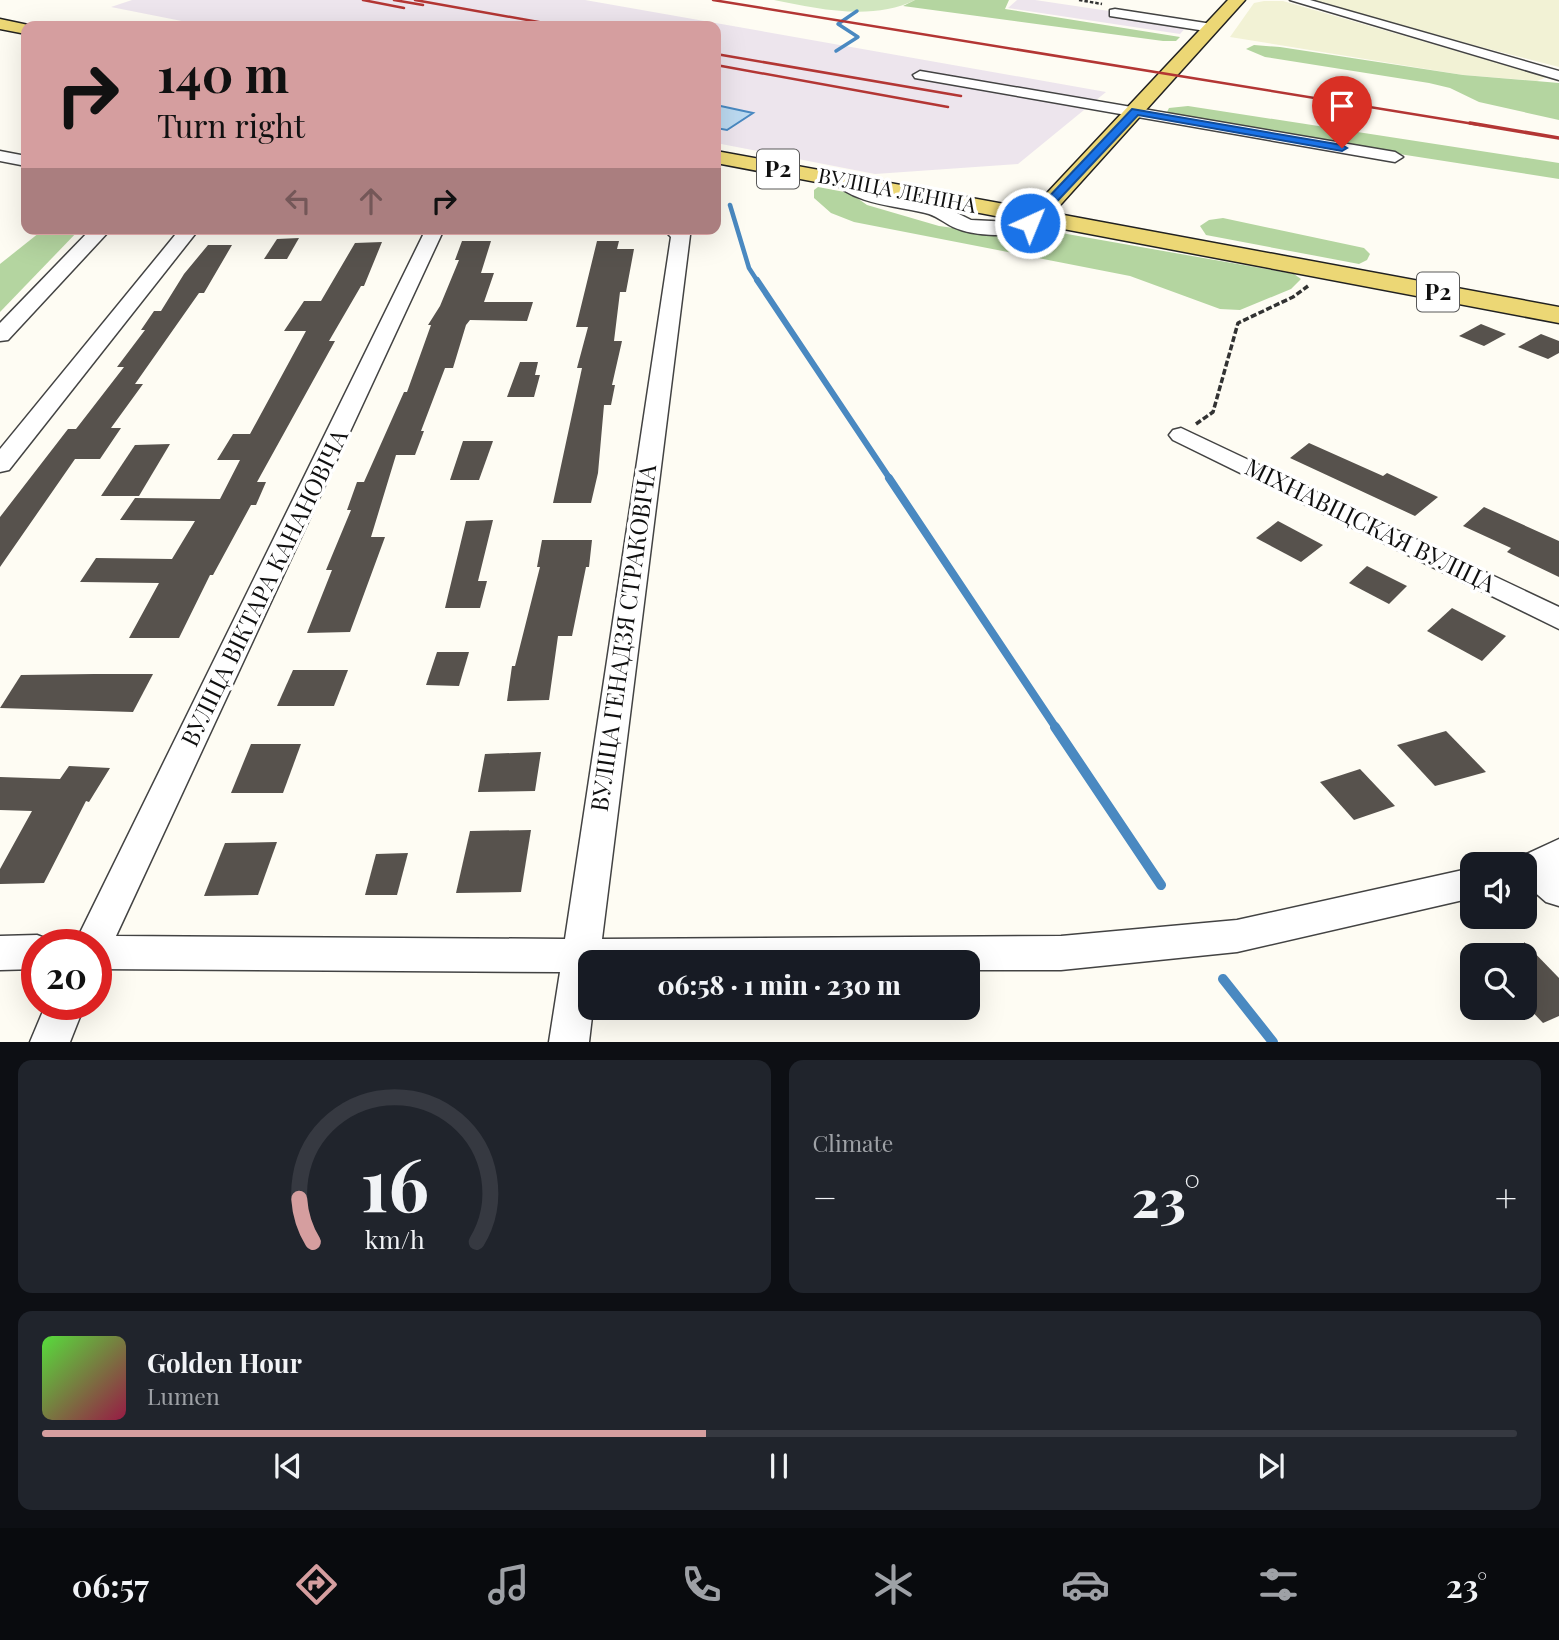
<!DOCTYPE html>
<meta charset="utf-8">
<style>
:root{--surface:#171b24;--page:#20242c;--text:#f1f3f6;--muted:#9ea1a6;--line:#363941;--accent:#d59e9f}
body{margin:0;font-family:"Playfair Display",serif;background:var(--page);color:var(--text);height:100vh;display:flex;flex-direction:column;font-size:26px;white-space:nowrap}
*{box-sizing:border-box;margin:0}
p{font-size:23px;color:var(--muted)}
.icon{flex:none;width:38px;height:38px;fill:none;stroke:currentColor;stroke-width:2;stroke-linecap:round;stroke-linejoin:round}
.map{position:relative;height:1042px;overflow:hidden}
.side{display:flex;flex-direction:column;gap:18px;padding:18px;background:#0d0f14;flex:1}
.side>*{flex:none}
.top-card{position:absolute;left:21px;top:21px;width:700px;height:214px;border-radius:14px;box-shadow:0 7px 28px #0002;background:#d59e9f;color:#111;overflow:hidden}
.buttons{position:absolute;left:1460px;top:852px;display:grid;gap:14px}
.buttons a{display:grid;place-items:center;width:77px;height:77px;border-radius:14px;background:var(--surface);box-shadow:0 7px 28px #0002;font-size:35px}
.speed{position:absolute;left:21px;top:929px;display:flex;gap:14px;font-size:35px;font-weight:700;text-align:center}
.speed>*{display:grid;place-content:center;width:91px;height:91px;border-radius:50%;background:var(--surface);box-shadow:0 7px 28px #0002;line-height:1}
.speed .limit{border:10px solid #d22;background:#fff;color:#111}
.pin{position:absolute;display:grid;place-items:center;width:60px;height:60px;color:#fff;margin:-72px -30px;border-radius:50% 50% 50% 0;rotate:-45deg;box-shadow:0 0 7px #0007}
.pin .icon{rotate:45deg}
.me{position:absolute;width:77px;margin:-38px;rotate:44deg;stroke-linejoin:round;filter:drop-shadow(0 0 5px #0008)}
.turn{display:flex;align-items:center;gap:24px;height:147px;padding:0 21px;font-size:32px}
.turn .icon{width:91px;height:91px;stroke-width:2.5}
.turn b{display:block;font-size:49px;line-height:60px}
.lanes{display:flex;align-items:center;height:66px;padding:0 21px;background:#0003;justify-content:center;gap:35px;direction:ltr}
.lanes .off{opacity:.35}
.big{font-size:52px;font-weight:800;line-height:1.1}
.side .tile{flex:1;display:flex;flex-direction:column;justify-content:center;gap:10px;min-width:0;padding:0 24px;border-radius:14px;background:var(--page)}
.side .dial{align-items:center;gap:0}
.dial svg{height:182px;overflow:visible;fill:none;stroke:var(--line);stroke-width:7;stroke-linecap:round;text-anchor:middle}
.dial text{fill:var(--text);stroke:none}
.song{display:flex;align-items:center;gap:21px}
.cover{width:84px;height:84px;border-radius:10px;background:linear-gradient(135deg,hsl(110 70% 55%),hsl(340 70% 35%))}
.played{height:7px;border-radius:4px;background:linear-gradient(90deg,var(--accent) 45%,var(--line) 45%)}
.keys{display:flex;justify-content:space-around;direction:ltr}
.heat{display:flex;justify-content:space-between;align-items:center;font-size:38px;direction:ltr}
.side .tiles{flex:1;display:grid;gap:18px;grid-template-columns:1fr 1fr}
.tile:last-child{grid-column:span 2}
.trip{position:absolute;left:578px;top:950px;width:402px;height:70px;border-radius:14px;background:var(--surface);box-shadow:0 7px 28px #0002;font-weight:800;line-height:70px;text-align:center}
.tabs{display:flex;height:112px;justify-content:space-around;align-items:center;background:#090b0e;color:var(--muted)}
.tabs .icon{width:49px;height:49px}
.tabs .selected{color:var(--accent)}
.tabs b{font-size:32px;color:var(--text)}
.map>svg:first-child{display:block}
.industrial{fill:#ede5ed}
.farmland{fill:#f2f2d5}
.green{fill:#d1e6bf}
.forest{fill:#b4d5a0}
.water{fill:#bcdaf1;stroke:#4a89c1;stroke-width:2}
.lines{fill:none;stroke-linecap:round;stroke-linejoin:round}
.stream-far4{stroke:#4a89c1;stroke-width:3.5}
.stream-far3{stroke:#4a89c1;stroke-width:4.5}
.stream-far2{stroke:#4a89c1;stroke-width:6}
.stream-far1{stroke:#4a89c1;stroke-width:8}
.stream{stroke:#4a89c1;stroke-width:10}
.building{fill:#57524d}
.minor-casing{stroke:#434343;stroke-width:3}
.major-casing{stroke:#212121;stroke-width:3}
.path-far1{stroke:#323232;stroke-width:2.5;stroke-dasharray:3.5 2;stroke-linecap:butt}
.path{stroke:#323232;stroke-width:3.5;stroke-dasharray:6 2.5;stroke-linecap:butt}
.minor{fill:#fff;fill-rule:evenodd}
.major{fill:#ecd775;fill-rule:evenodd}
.rail-far1{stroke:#b33634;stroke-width:2.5}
.rail{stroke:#b33634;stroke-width:3.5}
.route{fill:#1a73e8;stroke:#114b97;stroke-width:2}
.labels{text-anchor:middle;stroke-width:7;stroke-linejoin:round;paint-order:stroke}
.far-street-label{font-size:21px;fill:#101010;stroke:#fff}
.shield{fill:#fff;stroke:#585858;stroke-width:2}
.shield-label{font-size:23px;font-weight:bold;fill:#101010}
.street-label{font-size:24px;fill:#101010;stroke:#fff}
</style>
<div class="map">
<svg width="1559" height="1042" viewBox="0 0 1559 1042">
<rect width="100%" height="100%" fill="#fefcf3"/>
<g class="industrial">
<path d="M132 0H585L1106 92 1018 164 875 174 716 143V26H207L111 7Z"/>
<path d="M1017 0H1035L1190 23 1180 34 1008 8Z"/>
</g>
<g class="farmland">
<path d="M1311 0H1559V67L1477 46Z"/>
<path d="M1264 1H1283L1547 77 1537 81 1463 75 1230 37 1254 3Z"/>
</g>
<path class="green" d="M774 0H915C873 21 818 9 774 0Z"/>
<g class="forest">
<path d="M915 0H1009L1005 9 1180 37 1176 41H1163L903 6Z"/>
<path d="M1254 45 1280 47 1463 75 1559 83V120L1479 102 1450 88 1429 83 1265 57 1246 49Z"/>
<path d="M1188 106 1559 163V179L1271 134 1167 112 1169 108Z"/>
<path d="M818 187 850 193 867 205 939 226 983 232 1050 231 1294 274 1301 279 1291 289 1240 310 1220 309 1130 276 854 222 831 213 814 198V190Z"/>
<path d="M1223 218 1364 248 1370 254 1367 260 1359 264 1206 235 1200 226 1209 220Z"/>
<path d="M44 229H80L0 312V264Z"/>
</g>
<path class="water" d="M716 105 753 113 727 130 716 128Z"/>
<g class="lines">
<path class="stream-far4" d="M836 51 858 37 838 24 857 11"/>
<path class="stream-far3" d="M730 205 749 268 758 282"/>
<path class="stream-far2" d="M757 280 890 479"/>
<path class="stream-far1" d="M889 478 1056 728"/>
<g class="stream">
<path d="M1055 727 1161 885"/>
<path d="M1223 979 1273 1042"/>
</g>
</g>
<g class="building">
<path d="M299 238 287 259H264L277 239Z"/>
<path d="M462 241H491L481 273H494L484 302H533L527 321 470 320 466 325 453 368H445L421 431H424L415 455H396L371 537H385L350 632 307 633 332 570H326L351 510H347L357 482H364L404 392H407L431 325H428L440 306 459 260H455Z"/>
<path d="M597 241H619L617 249H634L626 292H620L614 341H622L612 385H615L611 405H604L598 473 591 503H553L582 368H577L588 327H576Z"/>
<path d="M382 242 364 286H361L329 341H335L257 482H266L256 505H251L213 575H210L179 638H129L159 583 80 582 96 558 172 559 195 521 120 520 135 498 220 499 240 460H217L233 434H250L306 331H284L304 301H321L355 243Z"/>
<path d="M208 245H232L204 293H199L135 384H143L111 428H121L100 459H75L0 567V517L68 429H76L124 367H117L145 330H141L154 311H161L184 274Z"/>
<path d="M1481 324 1506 334 1484 346 1459 336Z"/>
<path d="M1541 334 1559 341V353L1548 359 1518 347Z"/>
<path d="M520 362H538L535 375H540L534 397H507Z"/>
<path d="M463 441H493L479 480H450Z"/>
<path d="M1309 443 1383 476 1387 473 1438 497 1415 516 1290 458Z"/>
<path d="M170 444 139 496H101L135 445Z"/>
<path d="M1484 507 1559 541V577L1507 552 1511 548 1463 526Z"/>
<path d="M493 520 478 581H487L480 608H445L466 521Z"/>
<path d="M1278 521 1323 545 1301 562 1256 538Z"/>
<path d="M542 540H592L589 567H586L572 636H558L549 700 507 701 512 666H515L540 567H537Z"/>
<path d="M1367 566 1407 586 1389 604 1349 583Z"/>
<path d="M1452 608 1506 636 1482 661 1427 631Z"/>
<path d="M437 652H469L459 686 426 685Z"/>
<path d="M293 670H348L334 706H277Z"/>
<path d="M94 674H153L133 712 0 708 21 675Z"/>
<path d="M1446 731 1486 772 1435 786 1397 745Z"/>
<path d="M251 744H301L283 793H231Z"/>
<path d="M541 752 535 791 478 792 485 754Z"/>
<path d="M69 766 110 768 89 802 86 801 44 883 0 884V869L32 811 0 810V777L60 779Z"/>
<path d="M1360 769 1395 806 1354 820 1320 782Z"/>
<path d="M531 830 521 892 456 893 470 831Z"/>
<path d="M277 842 258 895 204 896 225 843Z"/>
<path d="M408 853 397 895H365L376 854Z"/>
<path d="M1524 942 1559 978V1016L1543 1023 1524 1003Z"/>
</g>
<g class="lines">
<defs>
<g id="minor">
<path d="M1290 0H1310L1559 71V80Z"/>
<path d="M1115 9 1212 24 1219 28 1212 32 1110 16V10Z"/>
<path d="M920 71 1395 152 1403 157 1395 162 915 78 913 75Z"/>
<path d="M0 151 26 156V166L0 161Z"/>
<path d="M841 175 881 192 947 208 971 220 1011 222 1037 212 1046 217C1028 240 977 238 953 227 945 223 938 217 929 214 900 206 853 205 832 180Z"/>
<path d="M91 229H111L8 340 0 341V323Z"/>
<path d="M180 229H199L9 470 0 472V449Z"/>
<path d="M426 229H444L116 936 565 939 671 237 663 229H685L690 235 602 939 1061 936 1237 920 1472 868V898L1237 952 1061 970H968V962H590V1008H593L589 1042H549L560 972 96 969V945H74Z"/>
<path d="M1181 428 1559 607V629L1173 440 1169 435 1173 430Z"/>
<path d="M1559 839V906L1546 902 1524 883V864H1515L1518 858Z"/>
<path d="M37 935 50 940 53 945H37V969L0 970V936Z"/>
<path d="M46 1004H85L70 1042H30Z"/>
</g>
<g id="major">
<path d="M1228 0H1245L1053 213 1559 307V323L716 163V151L1032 209Z"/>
<path d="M0 19 33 26H26V34L0 29Z"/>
</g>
</defs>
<use href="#minor" class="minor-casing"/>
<use href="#major" class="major-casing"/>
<g class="path-far1">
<path d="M1079 0 1102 4"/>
<path d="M41 23 57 26"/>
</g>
<path class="path" d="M1196 424 1213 412 1238 323 1293 297 1308 286"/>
<use href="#minor" class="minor"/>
<use href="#major" class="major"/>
<g class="rail-far1">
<path d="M363 0 404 8"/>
<path d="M394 0 423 5"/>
<path d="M415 0 561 26"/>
<path d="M713 0 1480 125"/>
<path d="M716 54 961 96"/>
<path d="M716 65 948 107"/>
</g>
<path class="rail" d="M1470 123 1559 138"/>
</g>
<path class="route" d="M1132 109 1342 145 1347 148 1342 151 1138 115 1034 226H1026V221Z"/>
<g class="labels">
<g class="far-street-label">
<text transform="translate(897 191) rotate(11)" y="7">ВУЛІЦА ЛЕНІНА</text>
</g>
<g class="shield">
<rect x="757" y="149.5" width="42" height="39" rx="5"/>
<rect x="1417" y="272.5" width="42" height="39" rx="5"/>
</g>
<g class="shield-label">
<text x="778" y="177">Р2</text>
<text x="1438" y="300">Р2</text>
</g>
<g class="street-label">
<text transform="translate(1370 526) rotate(26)" y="8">МІХНАВІЦСКАЯ ВУЛІЦА</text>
<text transform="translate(265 588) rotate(-64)" y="8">ВУЛІЦА ВІКТАРА КАНАНОВІЧА</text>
<text transform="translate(624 638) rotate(-82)" y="8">ВУЛІЦА ГЕНАДЗЯ СТРАКОВІЧА</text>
</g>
</g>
</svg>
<div class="buttons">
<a><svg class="icon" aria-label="sound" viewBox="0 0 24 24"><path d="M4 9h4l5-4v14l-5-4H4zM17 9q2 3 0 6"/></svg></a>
<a><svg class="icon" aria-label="search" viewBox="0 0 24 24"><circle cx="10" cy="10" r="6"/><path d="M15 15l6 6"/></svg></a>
</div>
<div class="speed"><div class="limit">20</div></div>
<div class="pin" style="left:1342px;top:148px;background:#d93025"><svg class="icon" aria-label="arrive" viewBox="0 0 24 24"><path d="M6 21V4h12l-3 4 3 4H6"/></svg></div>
<svg class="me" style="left:1030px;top:223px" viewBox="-20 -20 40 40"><circle r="17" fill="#1a73e8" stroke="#fff" stroke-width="3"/><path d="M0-11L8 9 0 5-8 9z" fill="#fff"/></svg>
<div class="trip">06:58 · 1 min · 230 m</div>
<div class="top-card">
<div class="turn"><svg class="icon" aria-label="right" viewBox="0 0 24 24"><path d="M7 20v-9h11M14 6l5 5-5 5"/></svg><div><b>140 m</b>Turn right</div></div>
<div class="lanes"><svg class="icon off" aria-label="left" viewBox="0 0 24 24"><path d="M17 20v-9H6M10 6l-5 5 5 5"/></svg><svg class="icon off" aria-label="ahead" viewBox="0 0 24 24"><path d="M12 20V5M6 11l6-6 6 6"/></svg><svg class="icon" aria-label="right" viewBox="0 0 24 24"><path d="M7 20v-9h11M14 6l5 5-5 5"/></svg></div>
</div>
</div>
<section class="side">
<div class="tiles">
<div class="tile dial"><svg viewBox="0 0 100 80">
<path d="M14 69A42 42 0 1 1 86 69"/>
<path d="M14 69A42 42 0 0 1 8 50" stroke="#d59e9f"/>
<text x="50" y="56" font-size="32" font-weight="700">16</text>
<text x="50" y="72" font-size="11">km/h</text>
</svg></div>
<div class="tile"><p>Climate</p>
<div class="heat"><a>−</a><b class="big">23°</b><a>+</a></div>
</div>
<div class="tile">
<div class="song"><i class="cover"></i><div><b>Golden Hour</b><p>Lumen</p></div></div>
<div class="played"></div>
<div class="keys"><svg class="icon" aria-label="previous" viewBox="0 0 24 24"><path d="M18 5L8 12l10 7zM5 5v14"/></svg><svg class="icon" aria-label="pause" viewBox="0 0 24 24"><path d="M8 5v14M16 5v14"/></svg><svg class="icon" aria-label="next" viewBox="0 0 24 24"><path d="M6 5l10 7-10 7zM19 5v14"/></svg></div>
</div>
</div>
</section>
<nav class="tabs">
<b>06:57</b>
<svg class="icon selected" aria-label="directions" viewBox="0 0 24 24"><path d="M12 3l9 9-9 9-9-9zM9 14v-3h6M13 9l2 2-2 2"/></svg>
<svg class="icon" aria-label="music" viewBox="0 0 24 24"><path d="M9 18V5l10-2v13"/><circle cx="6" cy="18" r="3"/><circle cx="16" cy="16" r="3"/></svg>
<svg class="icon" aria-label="phone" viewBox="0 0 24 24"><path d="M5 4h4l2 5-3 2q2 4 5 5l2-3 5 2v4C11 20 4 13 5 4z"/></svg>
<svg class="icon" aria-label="climate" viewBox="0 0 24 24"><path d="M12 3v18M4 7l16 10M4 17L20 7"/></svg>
<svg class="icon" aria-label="car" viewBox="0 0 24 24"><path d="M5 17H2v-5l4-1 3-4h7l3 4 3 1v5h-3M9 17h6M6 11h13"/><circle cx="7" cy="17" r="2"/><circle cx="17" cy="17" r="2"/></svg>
<svg class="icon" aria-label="filters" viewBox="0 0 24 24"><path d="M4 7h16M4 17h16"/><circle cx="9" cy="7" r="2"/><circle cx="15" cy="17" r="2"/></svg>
<b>23°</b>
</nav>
